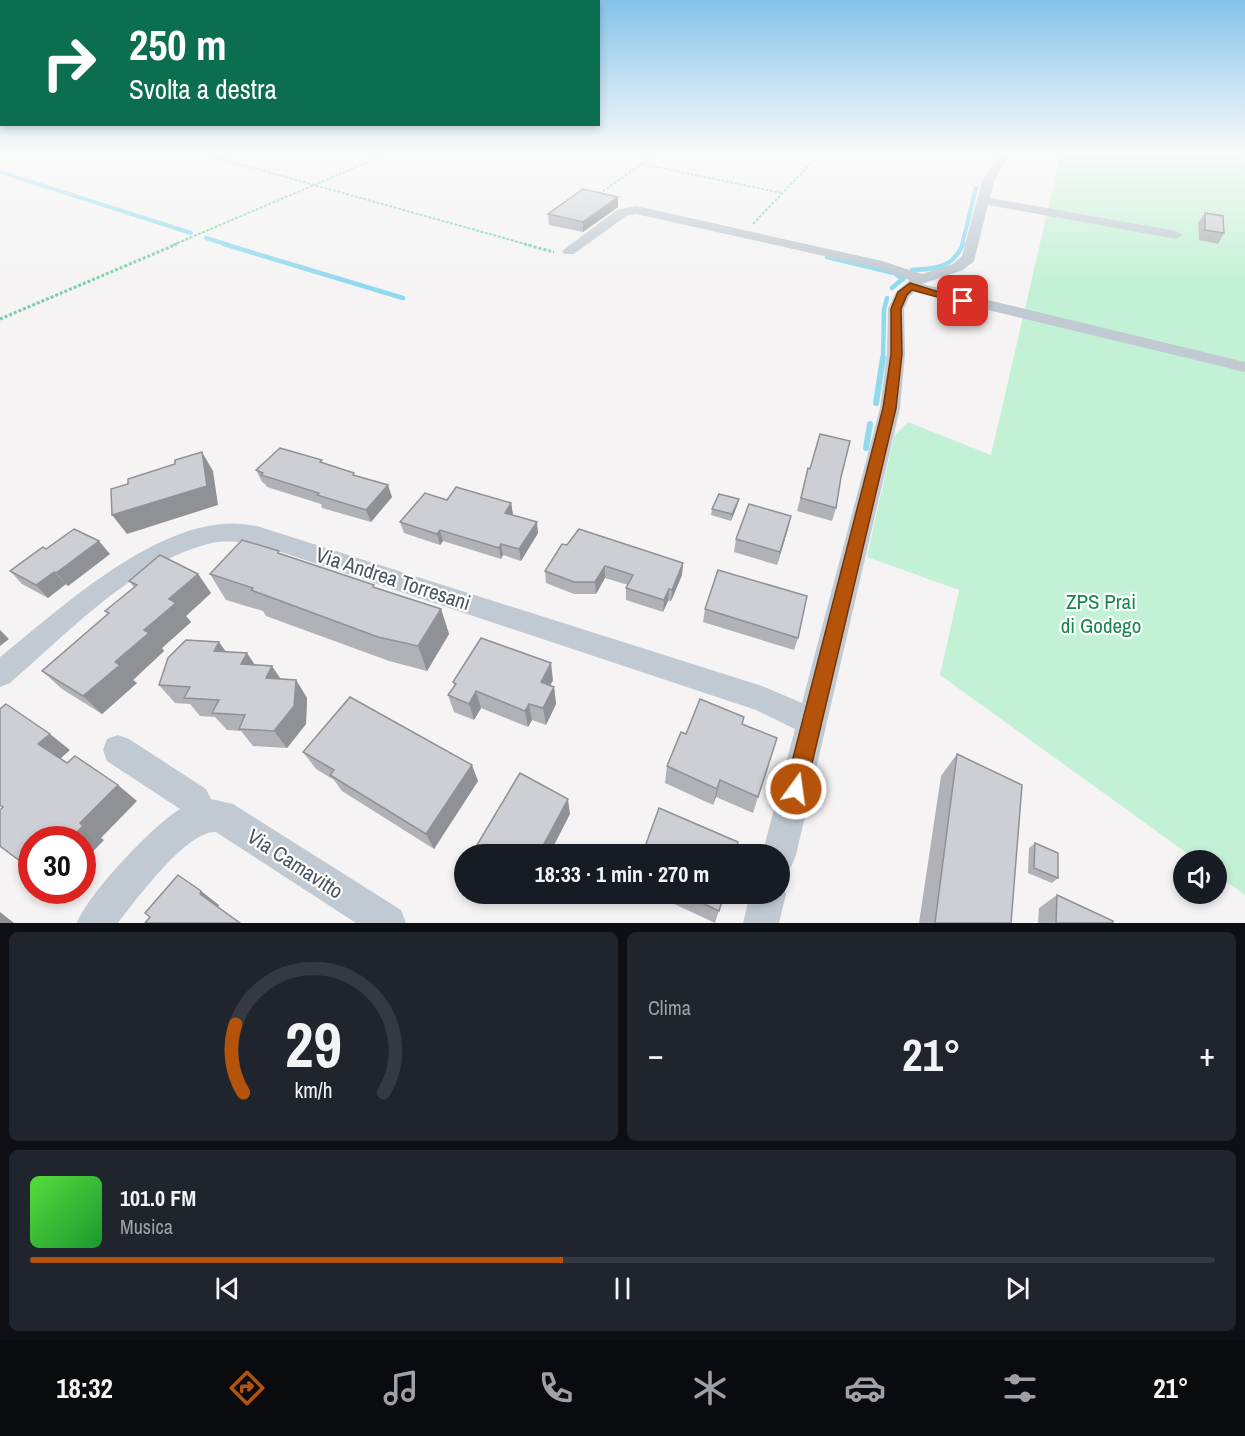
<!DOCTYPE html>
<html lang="it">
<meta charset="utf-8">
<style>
:root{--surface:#171b24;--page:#20242c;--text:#f1f3f6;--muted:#9ea1a6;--line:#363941;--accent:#b45309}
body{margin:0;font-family:"Archivo Narrow",sans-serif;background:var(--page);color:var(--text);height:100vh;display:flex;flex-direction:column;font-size:22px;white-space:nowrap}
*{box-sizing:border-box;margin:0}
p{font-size:20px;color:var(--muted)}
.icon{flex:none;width:33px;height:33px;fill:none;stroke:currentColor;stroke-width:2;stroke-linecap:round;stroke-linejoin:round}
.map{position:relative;height:923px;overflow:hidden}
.side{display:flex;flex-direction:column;gap:9px;padding:9px;background:#0d0f14;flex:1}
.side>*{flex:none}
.banner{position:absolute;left:0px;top:0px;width:600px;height:126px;box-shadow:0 3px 9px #0003;background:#0b6e4f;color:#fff;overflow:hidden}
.buttons{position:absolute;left:1173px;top:850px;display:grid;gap:12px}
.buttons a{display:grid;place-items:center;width:54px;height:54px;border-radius:50%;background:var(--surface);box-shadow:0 3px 9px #0003;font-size:30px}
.speed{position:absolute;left:18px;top:826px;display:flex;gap:12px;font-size:30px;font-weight:700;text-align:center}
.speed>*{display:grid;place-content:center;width:78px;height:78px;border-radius:50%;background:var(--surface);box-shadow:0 3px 9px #0003;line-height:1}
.speed .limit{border:9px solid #d22;background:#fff;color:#111}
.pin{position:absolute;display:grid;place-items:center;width:51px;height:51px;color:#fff;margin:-26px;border-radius:12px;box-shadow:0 3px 9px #0006}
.me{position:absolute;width:66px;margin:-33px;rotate:14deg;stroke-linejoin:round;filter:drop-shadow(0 0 4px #0008)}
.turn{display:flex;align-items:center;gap:21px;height:126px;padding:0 30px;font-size:27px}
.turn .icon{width:78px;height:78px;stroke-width:2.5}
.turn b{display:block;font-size:42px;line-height:51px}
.big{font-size:45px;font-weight:700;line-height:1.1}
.side .card{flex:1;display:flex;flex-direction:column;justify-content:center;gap:9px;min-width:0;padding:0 21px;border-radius:9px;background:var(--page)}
.side .dial{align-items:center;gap:0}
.dial svg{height:156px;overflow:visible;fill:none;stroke:var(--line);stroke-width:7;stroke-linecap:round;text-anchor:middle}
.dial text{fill:var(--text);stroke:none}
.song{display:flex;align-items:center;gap:18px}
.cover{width:72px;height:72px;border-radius:9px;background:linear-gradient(135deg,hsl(110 70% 55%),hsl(130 70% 35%))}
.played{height:6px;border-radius:3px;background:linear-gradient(90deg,var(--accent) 45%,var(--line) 45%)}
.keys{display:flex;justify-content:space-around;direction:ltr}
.heat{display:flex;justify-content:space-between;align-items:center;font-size:33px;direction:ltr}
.side .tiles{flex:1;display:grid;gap:9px;grid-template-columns:1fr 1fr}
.card:last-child{grid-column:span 2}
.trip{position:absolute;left:454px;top:844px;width:336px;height:60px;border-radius:30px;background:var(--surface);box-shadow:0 3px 9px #0003;font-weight:700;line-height:60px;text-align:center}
.dock{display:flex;height:96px;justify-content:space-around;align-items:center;background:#090b0e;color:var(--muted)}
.dock .icon{width:42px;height:42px}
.dock .current{color:var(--accent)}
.dock b{font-size:27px;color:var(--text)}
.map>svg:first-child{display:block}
.green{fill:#c3f1d5}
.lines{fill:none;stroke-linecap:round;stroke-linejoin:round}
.stream-far2{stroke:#90daee;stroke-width:4}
.stream-far1{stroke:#90daee;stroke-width:4.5}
.stream{stroke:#90daee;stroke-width:6}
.path-far1{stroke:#7ad0a6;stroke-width:2;stroke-dasharray:3 1.5;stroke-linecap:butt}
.path{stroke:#7ad0a6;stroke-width:3;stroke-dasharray:3 2;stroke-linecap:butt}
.minor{fill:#c1cad2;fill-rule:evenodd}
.wall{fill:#b0b2b7}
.shaded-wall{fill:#909195}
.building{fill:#cdcfd5;stroke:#909195;stroke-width:1.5}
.route{fill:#b45309;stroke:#753606;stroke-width:1.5}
.labels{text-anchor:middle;stroke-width:4.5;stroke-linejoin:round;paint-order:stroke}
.near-street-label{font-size:21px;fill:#4a5661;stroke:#fff}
.near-park-label{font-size:21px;fill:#17864f;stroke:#fff}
</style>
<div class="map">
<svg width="1245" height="923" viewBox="0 0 1245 923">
<rect width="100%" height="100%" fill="#f5f3f3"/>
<path class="green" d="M1057 154H1245V895L1217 875 1216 861H1198L940 675 959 590 867 557 894 436 908 422 991 455 1058 166Z"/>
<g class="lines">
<g class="stream-far2">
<path d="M0 172 191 233"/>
<path d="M206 238 229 245"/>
<path d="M962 245 976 188"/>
</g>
<g class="stream-far1">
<path d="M224 244 403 298"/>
<path d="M827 257 894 273 903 279"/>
<path d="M912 270C935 269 953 268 963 244"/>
<path d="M892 288 905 277"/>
<path d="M883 360 884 310 887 298"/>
</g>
<g class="stream">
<path d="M876 403 883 358"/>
<path d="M866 448 870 424"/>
</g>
<g class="path-far1">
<path d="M203 154 529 245"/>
<path d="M642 164 782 193"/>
<path d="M599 194 656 154"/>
<path d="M753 224 814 160"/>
<path d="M173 245 387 154"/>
</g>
<g class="path">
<path d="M524 244 554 252"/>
<path d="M0 319 177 244"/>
</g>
<g class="minor">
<path d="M999 154H1010L994 181 990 198 1176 231 1183 235 1176 239 988 205 974 261 963 270 922 284 1245 362V372L914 292 909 297 904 309 905 354 900 408 796 855 791 867 780 872V855H762L795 729 756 710 254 543C239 542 223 540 208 544 133 563 67 634 10 683L0 687V657C63 607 175 500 263 528L762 686 802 703 880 408 887 354 888 309 896 292 910 280 878 268 636 214 626 216 574 254H564L562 251 617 210 636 206 882 261 922 274 953 264 962 256 982 181Z"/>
<path d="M118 735 129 739 206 789 211 799 233 804 401 910 406 923H356L216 832C187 830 136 900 118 923H77C89 893 152 826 180 809L107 761 103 750 107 739Z"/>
<path d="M780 881 786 894 779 923H743L750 894H780Z"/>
</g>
</g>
<g class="wall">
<path d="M618 207 583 232 549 225 548 214Z"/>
<path d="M1205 213 1224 233 1218 244 1199 240 1198 223Z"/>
<path d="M323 463 354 473V475L392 497 371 522 322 508 321 504 267 487 265 484 262 482 256 470Z"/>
<path d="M808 468 836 508 832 521 797 511Z"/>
<path d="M447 500 511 503 513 515 538 533 521 561 503 555 501 559 443 541 440 545 404 533 400 522Z"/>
<path d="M737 506 731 521 711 515 712 509Z"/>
<path d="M788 529 777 565 734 552 736 539Z"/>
<path d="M567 545 683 563 682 575 671 601H668L663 612 626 600V588L628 585 605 578 596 594H574L546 583 545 571Z"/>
<path d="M46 549 110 554 68 586 66 584 48 598 22 584 10 571Z"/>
<path d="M280 553 376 588 441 609 449 634 427 671 389 661 266 616 263 611 226 600 210 574Z"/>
<path d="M198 574 211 593 186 616 191 622 162 648 164 651 133 680 137 683 102 714 62 689 42 671 108 614 105 611 134 587 129 581Z"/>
<path d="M705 609 798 638 794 650 703 622Z"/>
<path d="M226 652 255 665 281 679 296 680 307 698 306 724 287 748 253 746 241 731 227 730 215 717 200 716 190 704 175 703 159 685Z"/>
<path d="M553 680 550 686 554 687 556 704 546 725 532 720 528 727 481 708 474 720 454 712 448 695 454 686 453 682Z"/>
<path d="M743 724 758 797 753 813 716 797 713 805 665 783 667 766 686 734Z"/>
<path d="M303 752 478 781 434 849 342 791 334 780 316 769Z"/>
<path d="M957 754 1011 923H919L941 776Z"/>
<path d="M1035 843 1058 878 1052 883 1028 873 1029 848Z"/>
<path d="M515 894H529L525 900Z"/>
<path d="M653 894H724L715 923Z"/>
<path d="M1057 895 1113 923H1038L1039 908Z"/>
</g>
<g class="shaded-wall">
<path d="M618 197V207L583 232V222Z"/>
<path d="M202 452 213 471 218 505 127 534 112 515Z"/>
<path d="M388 485 392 497 371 522 366 510Z"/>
<path d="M739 499 737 506 731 521 732 514Z"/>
<path d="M511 503 513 514 507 524 505 513Z"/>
<path d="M791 516 788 529 777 565 780 552Z"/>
<path d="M537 522 538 533 521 561 519 549Z"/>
<path d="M440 530 443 541 440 545 437 534Z"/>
<path d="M99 541 110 554 68 586 56 573Z"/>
<path d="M501 544 503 555 501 559 499 548Z"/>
<path d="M683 563 682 575 671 601 672 590Z"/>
<path d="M605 566V578L596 594 595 582Z"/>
<path d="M54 572 66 584 48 598 36 585Z"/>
<path d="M198 574 211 593 186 616 191 622 162 648 164 651 133 680 137 683 102 714 83 696 144 630 169 599Z"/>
<path d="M669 589 668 601 663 612 664 600Z"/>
<path d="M441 609 449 634 427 671 418 646Z"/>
<path d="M0 630 9 639 0 646Z"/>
<path d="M219 642 232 660 214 651Z"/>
<path d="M247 653 259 671 241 664Z"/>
<path d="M551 663 553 680 543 699 541 682Z"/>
<path d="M272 666 284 684 266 678Z"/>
<path d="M296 680 307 698 306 724 287 748 274 731Z"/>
<path d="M554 687 556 704 546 725 543 708Z"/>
<path d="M476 691 481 708 474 720 469 704Z"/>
<path d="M529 704 532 720 528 727 525 711Z"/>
<path d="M50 734 70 750 59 760 38 744Z"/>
<path d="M472 765 478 781 434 849 426 834Z"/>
<path d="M720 780 716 797 713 805 717 789Z"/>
<path d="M118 785 137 801 101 838 104 840 82 863V840H69L80 823Z"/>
<path d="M568 799 570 814 549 855H538Z"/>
<path d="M201 891 219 905 218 907 200 894Z"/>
<path d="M523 894H529L525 900Z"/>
<path d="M0 912 14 923H0Z"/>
</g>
<g class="building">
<path d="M583 189 618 197 583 222 548 214Z"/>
<path d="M1205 213 1223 216 1224 233 1205 230Z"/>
<path d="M820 434 850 441 841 477 836 508 801 498 808 468 810 469Z"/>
<path d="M280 448 322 460 320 462 354 473 353 475 388 485 366 510 317 495 319 493 261 475 263 473 256 470Z"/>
<path d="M202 452 207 486 112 515 111 489 128 484V479L175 464V460Z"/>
<path d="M456 487 511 503 505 513 537 522 519 549 501 544 499 548 440 530 437 534 400 522 425 493 447 500Z"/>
<path d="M719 494 739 499 732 514 712 509Z"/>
<path d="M749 504 791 516 780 552 736 539Z"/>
<path d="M74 529 99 541 56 573 54 572 36 585 10 571 43 547 46 549Z"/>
<path d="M579 529 683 563 672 590 669 589 664 600 626 588 633 575 605 566 595 582H574L545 571 562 544 567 545Z"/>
<path d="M242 540 279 551 278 553 374 585 373 587 441 609 418 646 378 637 251 590 253 588 210 574Z"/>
<path d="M160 555 198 574 169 599 176 603 144 630 149 633 115 662 120 665 83 696 42 671 109 613 105 611 137 585 129 581Z"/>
<path d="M718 570 807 596 798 638 705 609Z"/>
<path d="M481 638 551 663 541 682 554 687 543 708 529 704 525 711 476 691 469 704 448 695 456 684 453 682Z"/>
<path d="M186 640 219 642 214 651 247 653 241 664 272 666 266 678 296 680 294 706 274 731 239 729 245 715 212 713 219 700 184 698 190 687 159 685 168 658Z"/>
<path d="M350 697 472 765 426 834 330 775 334 770 303 752Z"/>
<path d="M700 699 744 717 742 724 777 738 758 797 720 780 717 789 667 766 681 732 686 734Z"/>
<path d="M6 704 50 734 38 744 67 763 75 756 118 785 80 823 83 826 69 840H32V870L0 846V810L3 807 0 805V709Z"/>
<path d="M957 754 1022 785 1011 923H935Z"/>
<path d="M520 773 568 799 538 855H471Z"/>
<path d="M659 808 738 842 734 855H642Z"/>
<path d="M1035 843 1058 853V878L1034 868Z"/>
<path d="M178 875 201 891 200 894 240 923H145L150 917 145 913Z"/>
<path d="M683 894H724L719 911Z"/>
<path d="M1057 895 1113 921V923H1056Z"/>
</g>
<linearGradient id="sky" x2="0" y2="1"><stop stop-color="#85c3ea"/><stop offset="0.54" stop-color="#fafafa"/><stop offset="1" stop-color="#fafafa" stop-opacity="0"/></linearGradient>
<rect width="1245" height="283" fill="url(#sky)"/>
<path class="route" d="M910 283 968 301 963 304 912 290 907 295 901 309 902 354 896 408 806 789 803 796 796 799 788 796 785 789 883 408 891 354V309L898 292Z"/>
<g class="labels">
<g class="near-street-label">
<text transform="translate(393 579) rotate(18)" y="7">Via Andrea Torresani</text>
<text transform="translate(295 864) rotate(33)" y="7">Via Camavitto</text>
</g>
<g class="near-park-label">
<text x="1101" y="609">ZPS Prai<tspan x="1101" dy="24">di Godego</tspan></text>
</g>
</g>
</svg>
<div class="buttons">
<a><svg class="icon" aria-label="sound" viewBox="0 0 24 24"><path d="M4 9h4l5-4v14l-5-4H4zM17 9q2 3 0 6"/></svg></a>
</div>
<div class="speed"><div class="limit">30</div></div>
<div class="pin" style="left:963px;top:301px;background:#d93025"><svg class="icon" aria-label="arrive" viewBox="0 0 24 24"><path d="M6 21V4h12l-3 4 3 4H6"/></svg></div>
<svg class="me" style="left:796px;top:789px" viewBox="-20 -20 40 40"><circle r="17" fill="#b45309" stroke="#fff" stroke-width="3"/><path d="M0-11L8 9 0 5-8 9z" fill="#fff"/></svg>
<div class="trip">18:33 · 1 min · 270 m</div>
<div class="banner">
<div class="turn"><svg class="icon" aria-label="right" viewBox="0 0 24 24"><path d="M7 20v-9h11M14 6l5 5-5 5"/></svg><div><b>250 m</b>Svolta a destra</div></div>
</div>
</div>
<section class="side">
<div class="tiles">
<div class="card dial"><svg viewBox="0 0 100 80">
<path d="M14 69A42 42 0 1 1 86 69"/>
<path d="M14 69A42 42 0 0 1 10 34" stroke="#b45309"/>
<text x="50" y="56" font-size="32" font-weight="700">29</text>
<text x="50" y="72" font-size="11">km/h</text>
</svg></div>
<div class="card"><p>Clima</p>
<div class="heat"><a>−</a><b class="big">21°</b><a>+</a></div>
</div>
<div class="card">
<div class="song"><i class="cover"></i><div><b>101.0 FM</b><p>Musica</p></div></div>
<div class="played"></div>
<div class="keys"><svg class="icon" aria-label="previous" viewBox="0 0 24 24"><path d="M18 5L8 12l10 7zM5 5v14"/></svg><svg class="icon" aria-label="pause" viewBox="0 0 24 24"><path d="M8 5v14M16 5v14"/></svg><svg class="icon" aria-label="next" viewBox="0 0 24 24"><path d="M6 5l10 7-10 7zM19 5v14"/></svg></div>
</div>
</div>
</section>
<nav class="dock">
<b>18:32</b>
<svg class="icon current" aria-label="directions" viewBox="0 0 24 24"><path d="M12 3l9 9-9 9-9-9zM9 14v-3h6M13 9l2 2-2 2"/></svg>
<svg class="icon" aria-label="music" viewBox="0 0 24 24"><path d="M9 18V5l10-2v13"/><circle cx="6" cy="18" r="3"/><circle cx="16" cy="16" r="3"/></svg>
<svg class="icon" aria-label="phone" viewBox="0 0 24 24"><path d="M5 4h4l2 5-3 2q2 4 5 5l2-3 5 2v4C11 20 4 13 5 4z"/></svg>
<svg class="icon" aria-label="climate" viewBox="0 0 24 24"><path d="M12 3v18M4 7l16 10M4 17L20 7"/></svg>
<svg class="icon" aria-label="car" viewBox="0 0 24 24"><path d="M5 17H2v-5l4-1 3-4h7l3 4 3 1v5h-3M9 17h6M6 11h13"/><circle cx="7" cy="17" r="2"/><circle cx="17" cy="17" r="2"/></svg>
<svg class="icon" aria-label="filters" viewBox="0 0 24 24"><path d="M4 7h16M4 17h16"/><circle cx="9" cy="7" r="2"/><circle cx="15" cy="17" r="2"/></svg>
<b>21°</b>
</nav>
